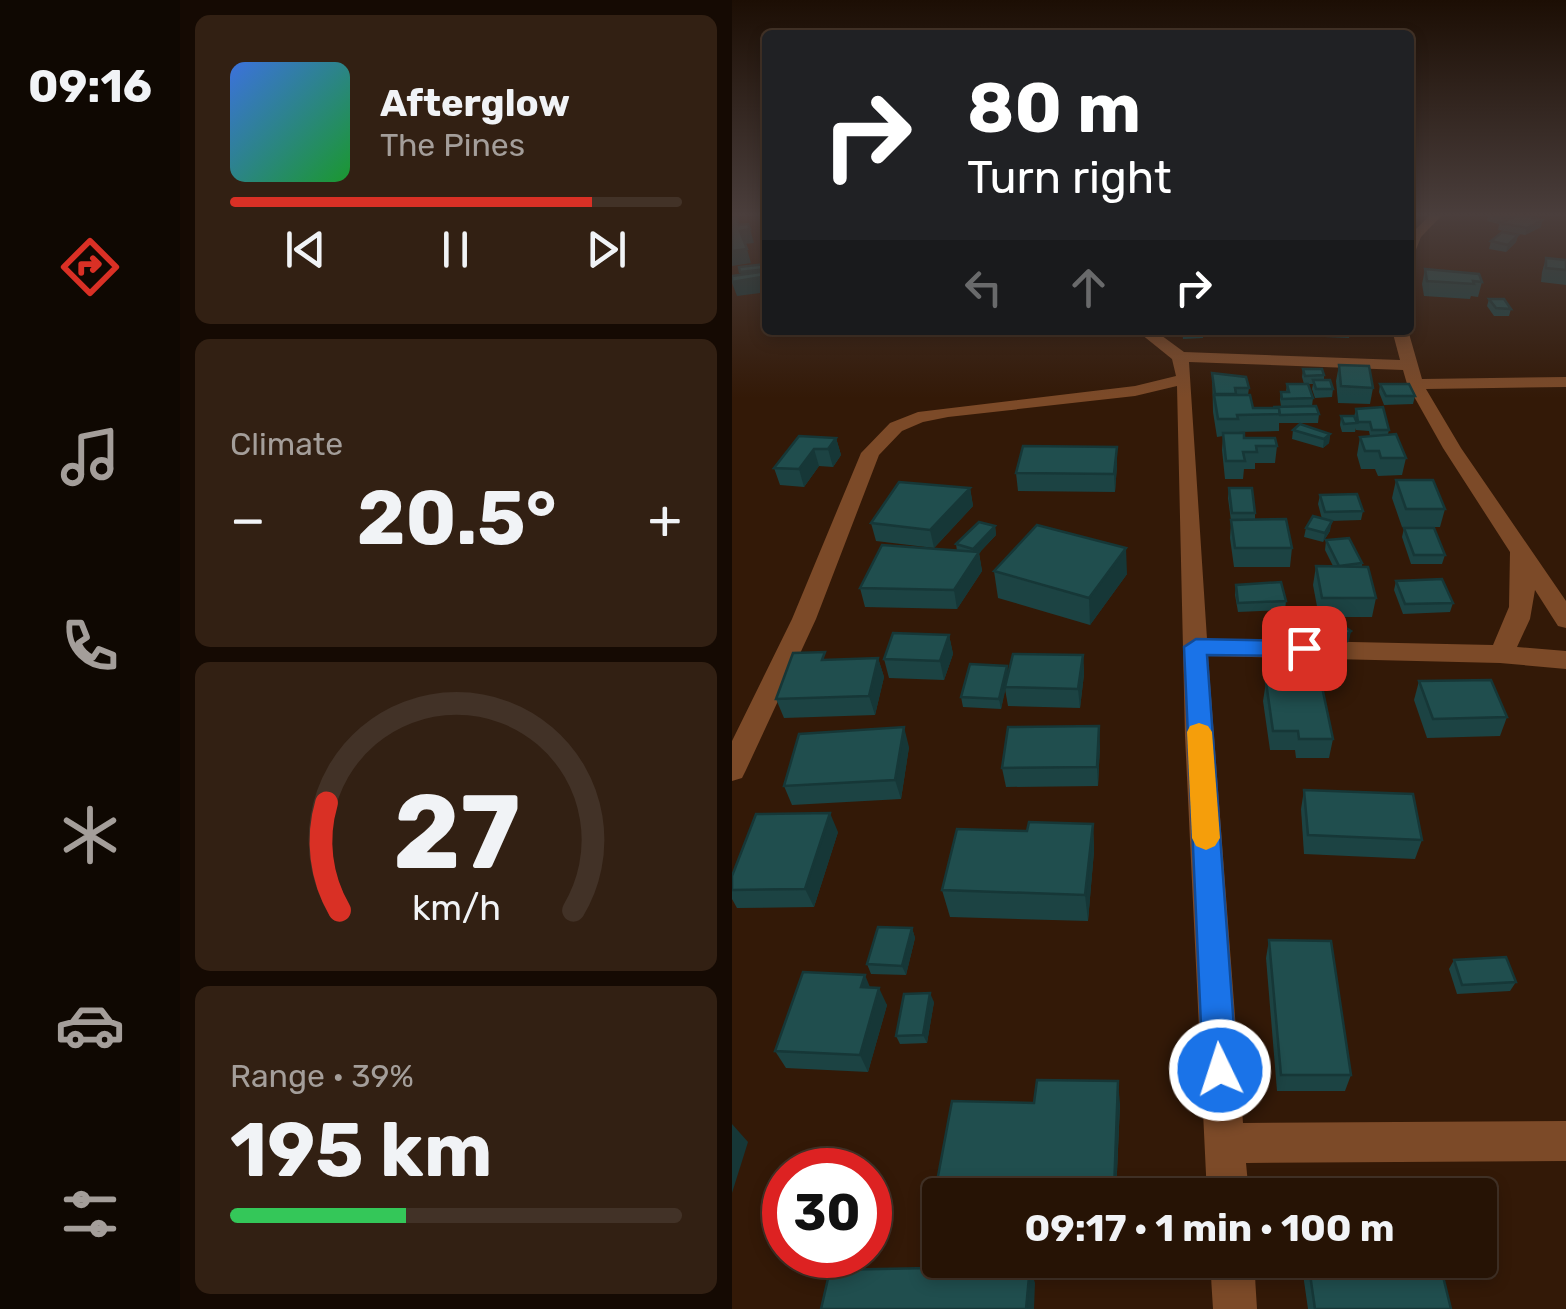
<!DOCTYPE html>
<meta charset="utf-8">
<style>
:root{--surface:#261305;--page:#322013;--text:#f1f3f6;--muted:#a49e9a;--line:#423227;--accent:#d93025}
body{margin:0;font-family:Rubik,sans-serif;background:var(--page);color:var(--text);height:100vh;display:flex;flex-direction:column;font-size:38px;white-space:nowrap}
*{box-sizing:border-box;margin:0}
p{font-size:32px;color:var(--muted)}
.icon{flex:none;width:55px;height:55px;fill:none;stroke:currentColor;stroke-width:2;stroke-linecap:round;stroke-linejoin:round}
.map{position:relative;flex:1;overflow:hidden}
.details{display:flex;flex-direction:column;gap:15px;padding:15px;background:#150a03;width:552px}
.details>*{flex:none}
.guide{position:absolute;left:30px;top:30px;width:652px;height:305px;border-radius:10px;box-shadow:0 5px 15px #0003,0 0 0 2px var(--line);background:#202124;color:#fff;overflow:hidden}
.speed{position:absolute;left:30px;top:1148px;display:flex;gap:20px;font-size:50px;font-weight:700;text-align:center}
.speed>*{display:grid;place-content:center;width:130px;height:130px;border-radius:50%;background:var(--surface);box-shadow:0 5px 15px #0003,0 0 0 2px var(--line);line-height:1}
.speed .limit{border:15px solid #d22;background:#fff;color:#111}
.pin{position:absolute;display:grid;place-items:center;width:85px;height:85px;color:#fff;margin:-42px;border-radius:20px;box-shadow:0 5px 15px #0006}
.me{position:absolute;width:110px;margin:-55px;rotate:356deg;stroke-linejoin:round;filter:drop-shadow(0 0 8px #0008)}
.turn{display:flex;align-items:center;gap:35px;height:210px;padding:0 40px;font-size:45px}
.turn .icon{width:130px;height:130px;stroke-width:2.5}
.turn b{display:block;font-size:70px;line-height:85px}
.lanes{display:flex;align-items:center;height:95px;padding:0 40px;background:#0003;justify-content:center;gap:50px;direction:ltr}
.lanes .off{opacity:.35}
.big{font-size:75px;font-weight:700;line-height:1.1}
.details .card{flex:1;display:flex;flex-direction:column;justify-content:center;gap:15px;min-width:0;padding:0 35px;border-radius:15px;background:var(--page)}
.details .dial{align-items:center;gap:0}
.dial svg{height:260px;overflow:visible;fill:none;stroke:var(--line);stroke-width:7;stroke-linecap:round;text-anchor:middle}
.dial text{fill:var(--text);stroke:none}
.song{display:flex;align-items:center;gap:30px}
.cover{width:120px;height:120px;border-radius:15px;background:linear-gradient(135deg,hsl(220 70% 55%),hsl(130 70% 35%))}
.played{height:10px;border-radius:5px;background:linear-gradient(90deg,var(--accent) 80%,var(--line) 80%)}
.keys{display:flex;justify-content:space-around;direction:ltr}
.heat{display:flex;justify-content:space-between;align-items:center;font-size:55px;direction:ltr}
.charge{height:15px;border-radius:8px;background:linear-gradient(90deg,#34c759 39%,var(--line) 0)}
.trip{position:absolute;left:190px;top:1178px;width:575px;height:100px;border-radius:10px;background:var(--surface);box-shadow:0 5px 15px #0003,0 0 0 2px var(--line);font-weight:700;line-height:100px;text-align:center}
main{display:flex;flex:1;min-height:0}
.tab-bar{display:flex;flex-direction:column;width:180px;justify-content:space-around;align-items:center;background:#0f0802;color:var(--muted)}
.tab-bar .icon{width:70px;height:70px}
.tab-bar .selected{color:var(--accent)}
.tab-bar b{font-size:45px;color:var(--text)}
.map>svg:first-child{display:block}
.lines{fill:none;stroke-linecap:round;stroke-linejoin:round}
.minor{fill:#7c4a28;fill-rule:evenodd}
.wall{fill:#1c4343}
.shaded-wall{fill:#163737}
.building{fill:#204e4e;stroke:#163737;stroke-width:2.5}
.route{fill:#1a73e8;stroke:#114b97;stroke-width:2.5}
.slow{fill:#f59e0b}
</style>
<main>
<nav class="tab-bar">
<b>09:16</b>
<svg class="icon selected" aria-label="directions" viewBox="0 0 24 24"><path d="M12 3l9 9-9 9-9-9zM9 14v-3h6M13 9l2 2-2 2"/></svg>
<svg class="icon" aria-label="music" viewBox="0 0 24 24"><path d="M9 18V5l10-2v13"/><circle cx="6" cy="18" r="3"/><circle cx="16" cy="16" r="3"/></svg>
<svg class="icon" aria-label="phone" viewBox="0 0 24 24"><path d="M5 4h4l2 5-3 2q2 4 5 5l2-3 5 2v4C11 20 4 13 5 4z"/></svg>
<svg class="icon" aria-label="climate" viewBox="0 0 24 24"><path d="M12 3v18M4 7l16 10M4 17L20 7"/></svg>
<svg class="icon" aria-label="car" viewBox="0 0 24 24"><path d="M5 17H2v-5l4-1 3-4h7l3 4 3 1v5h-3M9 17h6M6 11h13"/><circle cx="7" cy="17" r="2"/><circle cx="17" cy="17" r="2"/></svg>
<svg class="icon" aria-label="filters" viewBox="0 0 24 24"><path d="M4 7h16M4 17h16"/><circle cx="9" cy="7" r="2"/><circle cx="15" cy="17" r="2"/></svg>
</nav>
<section class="details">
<div class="card">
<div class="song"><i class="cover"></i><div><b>Afterglow</b><p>The Pines</p></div></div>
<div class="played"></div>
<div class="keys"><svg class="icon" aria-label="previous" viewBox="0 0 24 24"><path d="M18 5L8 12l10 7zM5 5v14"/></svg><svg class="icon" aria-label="pause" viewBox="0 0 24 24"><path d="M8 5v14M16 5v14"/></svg><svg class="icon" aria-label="next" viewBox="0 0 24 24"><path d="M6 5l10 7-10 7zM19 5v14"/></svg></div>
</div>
<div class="card"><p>Climate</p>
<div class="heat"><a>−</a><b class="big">20.5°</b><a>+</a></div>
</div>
<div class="card dial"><svg viewBox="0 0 100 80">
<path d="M14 69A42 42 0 1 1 86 69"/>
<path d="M14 69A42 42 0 0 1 10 36" stroke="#d93025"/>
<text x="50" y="56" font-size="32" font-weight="700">27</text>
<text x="50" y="72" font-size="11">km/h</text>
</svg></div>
<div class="card"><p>Range · 39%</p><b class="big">195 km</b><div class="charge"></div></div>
</section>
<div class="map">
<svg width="834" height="1309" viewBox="0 0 834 1309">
<rect width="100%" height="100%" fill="#331907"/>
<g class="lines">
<g class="minor">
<path d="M698 215H710L689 237 683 252 678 253V235Z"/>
<path d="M404 330H422L452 352 668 360 660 330H676L690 379 834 377V387L694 389 729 448 834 601V628L826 626 803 590 798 619 785 647 834 651V669L768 663 476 656 511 1123 834 1121V1161L514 1163 517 1195H475L453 736 445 386 403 396 216 417 191 422 170 431 147 455 84 619 14 770 10 778 0 781V741L60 619 129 453 158 423 186 412 403 386 444 376 440 359ZM457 362 671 370 675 384 711 448 778 552 777 607 761 645 475 639Z"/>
<path d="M478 1260H522L525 1309H481Z"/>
</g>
</g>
<g class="wall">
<path d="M756 215 810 220 809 227 793 235 766 230 767 224 755 221Z"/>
<path d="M786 235 784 242 774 252 757 249 759 241Z"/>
<path d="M814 258 834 260V285L809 282 810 272Z"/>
<path d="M693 269 750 282 746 297 739 296 738 299 692 296 690 284Z"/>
<path d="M757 299 779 309 777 316H762L755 306Z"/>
<path d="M450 330H471V338L451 339Z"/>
<path d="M480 330H515L514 337H481Z"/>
<path d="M592 330H618L617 338 592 337Z"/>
<path d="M607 365 641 388 638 404 606 403 604 381Z"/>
<path d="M571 369 592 375V380L601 389 600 397 583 398 580 389 581 384H576L581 398 580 406 587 414 586 423H547V431L505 432 512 438 545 446 543 463H523V469H512L511 479H493L490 450 491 436 485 437 481 412 480 373 517 388 516 395 521 408H540L549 406 548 400 549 392H554L555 384H572L570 377Z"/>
<path d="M648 384 683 396 681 404 652 405 647 392Z"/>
<path d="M624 409 657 430 656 434 674 458 670 475 646 476 643 469H629L625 455 628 437 638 436 637 431 624 430V428L623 432H610L608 425 609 416 622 417Z"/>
<path d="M561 430 598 434 597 443 591 448 560 439Z"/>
<path d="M104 438 109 455 101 467 87 466 72 487 48 485 42 468Z"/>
<path d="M385 465 383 492 286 491 284 473Z"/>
<path d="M664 480 713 509 708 527H670L660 498Z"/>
<path d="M238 488 241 506 202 548 144 541 139 523Z"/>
<path d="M497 488 523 513V520L560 548 558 567H502L498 538 499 521 496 498Z"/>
<path d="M588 495 631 511 629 520 598 521V531L591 542 572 537 574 528 590 519 586 504Z"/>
<path d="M263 526 264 535 247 553 250 571 225 609 133 607 128 588 225 551 224 544Z"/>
<path d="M672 528 713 555 710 564H679L670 537Z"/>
<path d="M594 540 630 563V567L644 598 640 617H587L581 585 584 566H601L593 550Z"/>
<path d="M262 571 395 574 358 625 266 598Z"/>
<path d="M664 581 721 603 718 612 671 614 662 590Z"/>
<path d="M504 585 554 601 553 610 506 612 503 595Z"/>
<path d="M608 624 617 641 612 645 600 638 602 628Z"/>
<path d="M217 635 221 654 212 680 157 678 152 659Z"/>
<path d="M351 655 352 674 348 708 276 706 273 689 269 709 231 707 229 697 276 673Z"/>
<path d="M146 658 152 677 143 715 52 718 44 699 95 660Z"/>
<path d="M687 681 775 717 768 736 695 738 682 700Z"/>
<path d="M534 682 601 739 597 758H564L563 750H538L531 701Z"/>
<path d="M368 745 366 786 274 787 270 768Z"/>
<path d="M177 747 169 799 60 805 52 786Z"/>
<path d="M572 790 690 840 683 859 572 854 569 809Z"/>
<path d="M361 824 362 851 356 921 218 917 210 890 295 831Z"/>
<path d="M106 832 82 907 5 908 0 899V876Z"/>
<path d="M180 928 183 938 174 975 139 974 135 964Z"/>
<path d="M537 940 619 1075 613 1091H545L534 958Z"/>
<path d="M722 960 784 982 778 991 725 994 717 969Z"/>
<path d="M138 987 155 1005 136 1072 54 1068 43 1051Z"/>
<path d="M202 1002 195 1043 168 1044 164 1036Z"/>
<path d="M302 1103 388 1104 384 1195H209L204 1187Z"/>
<path d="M569 1260H707L719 1309H576Z"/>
</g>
<g class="shaded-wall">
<path d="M810 220 809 227 793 235 795 228Z"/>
<path d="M18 229 22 243 12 244 8 231Z"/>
<path d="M786 235 784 242 774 252 776 245Z"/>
<path d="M15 249 19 263 0 266V251Z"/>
<path d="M35 269V292L5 296 0 283V275L11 280 8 272Z"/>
<path d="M166 330H193L166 335Z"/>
<path d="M598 434 597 443 591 448 592 439Z"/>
<path d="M104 438 109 455 101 467 96 449Z"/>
<path d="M385 447V465L383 492 382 474Z"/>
<path d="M82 449 87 466 72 487 67 469Z"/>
<path d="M238 488 241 506 202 548 198 530Z"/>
<path d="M600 521 598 531 591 542 593 533Z"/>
<path d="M263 526 264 535 247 553 250 571 225 609 222 590 243 558 241 549Z"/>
<path d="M394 548 395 574 358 625 357 598Z"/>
<path d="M619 631 617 641 612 645 614 635Z"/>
<path d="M217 635 221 654 212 680 208 661Z"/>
<path d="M351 655 352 674 348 708 346 689Z"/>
<path d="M146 658 152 677 143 715 137 696Z"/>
<path d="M275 666 277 675 269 709 267 699Z"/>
<path d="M367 726 368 745 366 786 365 767Z"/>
<path d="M172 727 177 747 169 799 163 780Z"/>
<path d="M98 813 106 832 82 907 73 889Z"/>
<path d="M361 824 362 851 356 921 353 895Z"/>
<path d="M180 928 183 938 174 975 170 966Z"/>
<path d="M133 975 140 992 129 987Z"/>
<path d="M147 988 155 1005 136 1072 128 1055Z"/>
<path d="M198 993 202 1002 195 1043 191 1035Z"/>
<path d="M386 1081 388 1104 384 1195H382Z"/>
<path d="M0 1124 16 1142 0 1193Z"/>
<path d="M298 1266 303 1283 302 1309H294Z"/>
</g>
<g class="building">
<path d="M0 215H4L7 225 16 224 18 229 8 231 15 249 0 251Z"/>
<path d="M757 215H779L772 218Z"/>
<path d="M786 215H789L810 220 795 228 768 223Z"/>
<path d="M770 232 786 235 776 245 759 241Z"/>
<path d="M814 258 834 260V270L814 268Z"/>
<path d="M35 264V269L8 272 7 267Z"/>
<path d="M693 269 747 274 750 282 741 281 742 284 695 281Z"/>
<path d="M35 271V276L0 282V276Z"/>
<path d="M757 299H772L779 309 764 308Z"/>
<path d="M607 365 637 366 641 388 609 386Z"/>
<path d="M571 369H590L592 375 573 376Z"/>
<path d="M480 373 514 377 517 388H503L504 394H483Z"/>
<path d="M581 380H598L601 389H584Z"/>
<path d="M555 384H576L581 398 550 399 549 392H557Z"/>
<path d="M648 384H677L683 396H654Z"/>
<path d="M482 395H518L521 408H547L548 414 505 415 506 419H486Z"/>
<path d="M584 406 587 414 548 415 547 408 541 407Z"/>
<path d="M651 407 657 430H640L638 422H626L624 409Z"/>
<path d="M609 416H622L625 423 612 424Z"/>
<path d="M568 424 598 434 592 439 561 430Z"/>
<path d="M491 433H512V438H543L545 446H524L525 452H511L513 461H494Z"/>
<path d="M664 434 674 458H649L647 451H633L628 437Z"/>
<path d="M67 436 104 438 96 449H82L67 469 42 468Z"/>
<path d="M291 446 385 447 382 474 284 473Z"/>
<path d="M664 480H701L713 509H674Z"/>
<path d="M167 482 238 488 198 530 139 523Z"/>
<path d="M497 488H520L523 513H500Z"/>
<path d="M625 494 631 511 593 512 588 495Z"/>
<path d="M581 516 600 521 593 533 574 528Z"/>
<path d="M554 519 560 548H503L499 520Z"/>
<path d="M247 522 263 526 241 549 224 544Z"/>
<path d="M305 525 394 548 357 598 262 571Z"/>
<path d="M672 528H702L713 555H682Z"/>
<path d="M617 538 630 563 607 566 594 540Z"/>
<path d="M150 545 247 552 222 590 128 588Z"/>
<path d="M584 566 636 567 644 598H590Z"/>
<path d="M710 579 721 603 673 604 664 581Z"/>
<path d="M549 582 554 601 506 603 504 585Z"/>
<path d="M608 624 619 631 614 635 602 628Z"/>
<path d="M161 633 217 635 208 661 152 659Z"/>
<path d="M93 652 90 660 146 658 137 696 44 699 61 653Z"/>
<path d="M281 654 351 655 346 689 273 687Z"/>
<path d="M238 664 275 666 267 699 229 697Z"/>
<path d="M759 680 775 717 701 719 687 681Z"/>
<path d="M534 682H589L601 739H567L566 731H541Z"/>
<path d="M367 726 365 767 270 768 276 727Z"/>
<path d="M172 727 163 780 52 786 67 734Z"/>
<path d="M572 790 681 794 690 840 576 835Z"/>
<path d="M98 813 73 889 0 890V876L24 814Z"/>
<path d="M297 822 361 824 353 895 210 890 225 829 295 831Z"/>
<path d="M146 927 180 928 170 966 135 964Z"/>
<path d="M537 940 599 941 619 1075H549Z"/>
<path d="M774 957 784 982 730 985 722 960Z"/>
<path d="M71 972 133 975 129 987 147 988 128 1055 43 1051Z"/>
<path d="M198 993 191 1035 164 1036 172 994Z"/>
<path d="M305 1080 386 1081 382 1191 204 1187 220 1101 302 1103Z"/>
<path d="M576 1260H707L719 1309H583Z"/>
<path d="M298 1266 294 1309H89L98 1270Z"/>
</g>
<linearGradient id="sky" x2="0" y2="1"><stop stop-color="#1c0e04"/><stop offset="0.54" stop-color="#4a3e3c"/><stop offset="1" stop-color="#4a3e3c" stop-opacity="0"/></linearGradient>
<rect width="834" height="398" fill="url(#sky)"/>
<path class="route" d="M464 639 572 641 583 648 572 656 475 655 505 1070 500 1082 488 1087 476 1082 471 1070 452 647Z"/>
<path class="slow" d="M467 723 476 726 480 732 488 838 483 846 474 850 464 846 460 838 455 732 458 726Z"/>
</svg>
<div class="speed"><div class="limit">30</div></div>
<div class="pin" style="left:572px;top:648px;background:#d93025"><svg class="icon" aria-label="arrive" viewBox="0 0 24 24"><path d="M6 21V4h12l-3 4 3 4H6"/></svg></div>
<svg class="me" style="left:488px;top:1070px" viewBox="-20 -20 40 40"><circle r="17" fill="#1a73e8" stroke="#fff" stroke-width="3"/><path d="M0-11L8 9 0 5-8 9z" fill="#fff"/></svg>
<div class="trip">09:17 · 1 min · 100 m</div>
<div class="guide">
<div class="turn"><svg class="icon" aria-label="right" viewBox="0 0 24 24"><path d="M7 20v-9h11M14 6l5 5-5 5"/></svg><div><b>80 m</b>Turn right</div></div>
<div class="lanes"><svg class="icon off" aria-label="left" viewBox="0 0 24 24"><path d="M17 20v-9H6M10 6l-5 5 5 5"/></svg><svg class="icon off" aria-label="ahead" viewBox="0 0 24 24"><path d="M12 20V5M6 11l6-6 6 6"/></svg><svg class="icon" aria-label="right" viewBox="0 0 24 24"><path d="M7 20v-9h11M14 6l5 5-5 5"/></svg></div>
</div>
</div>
</main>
